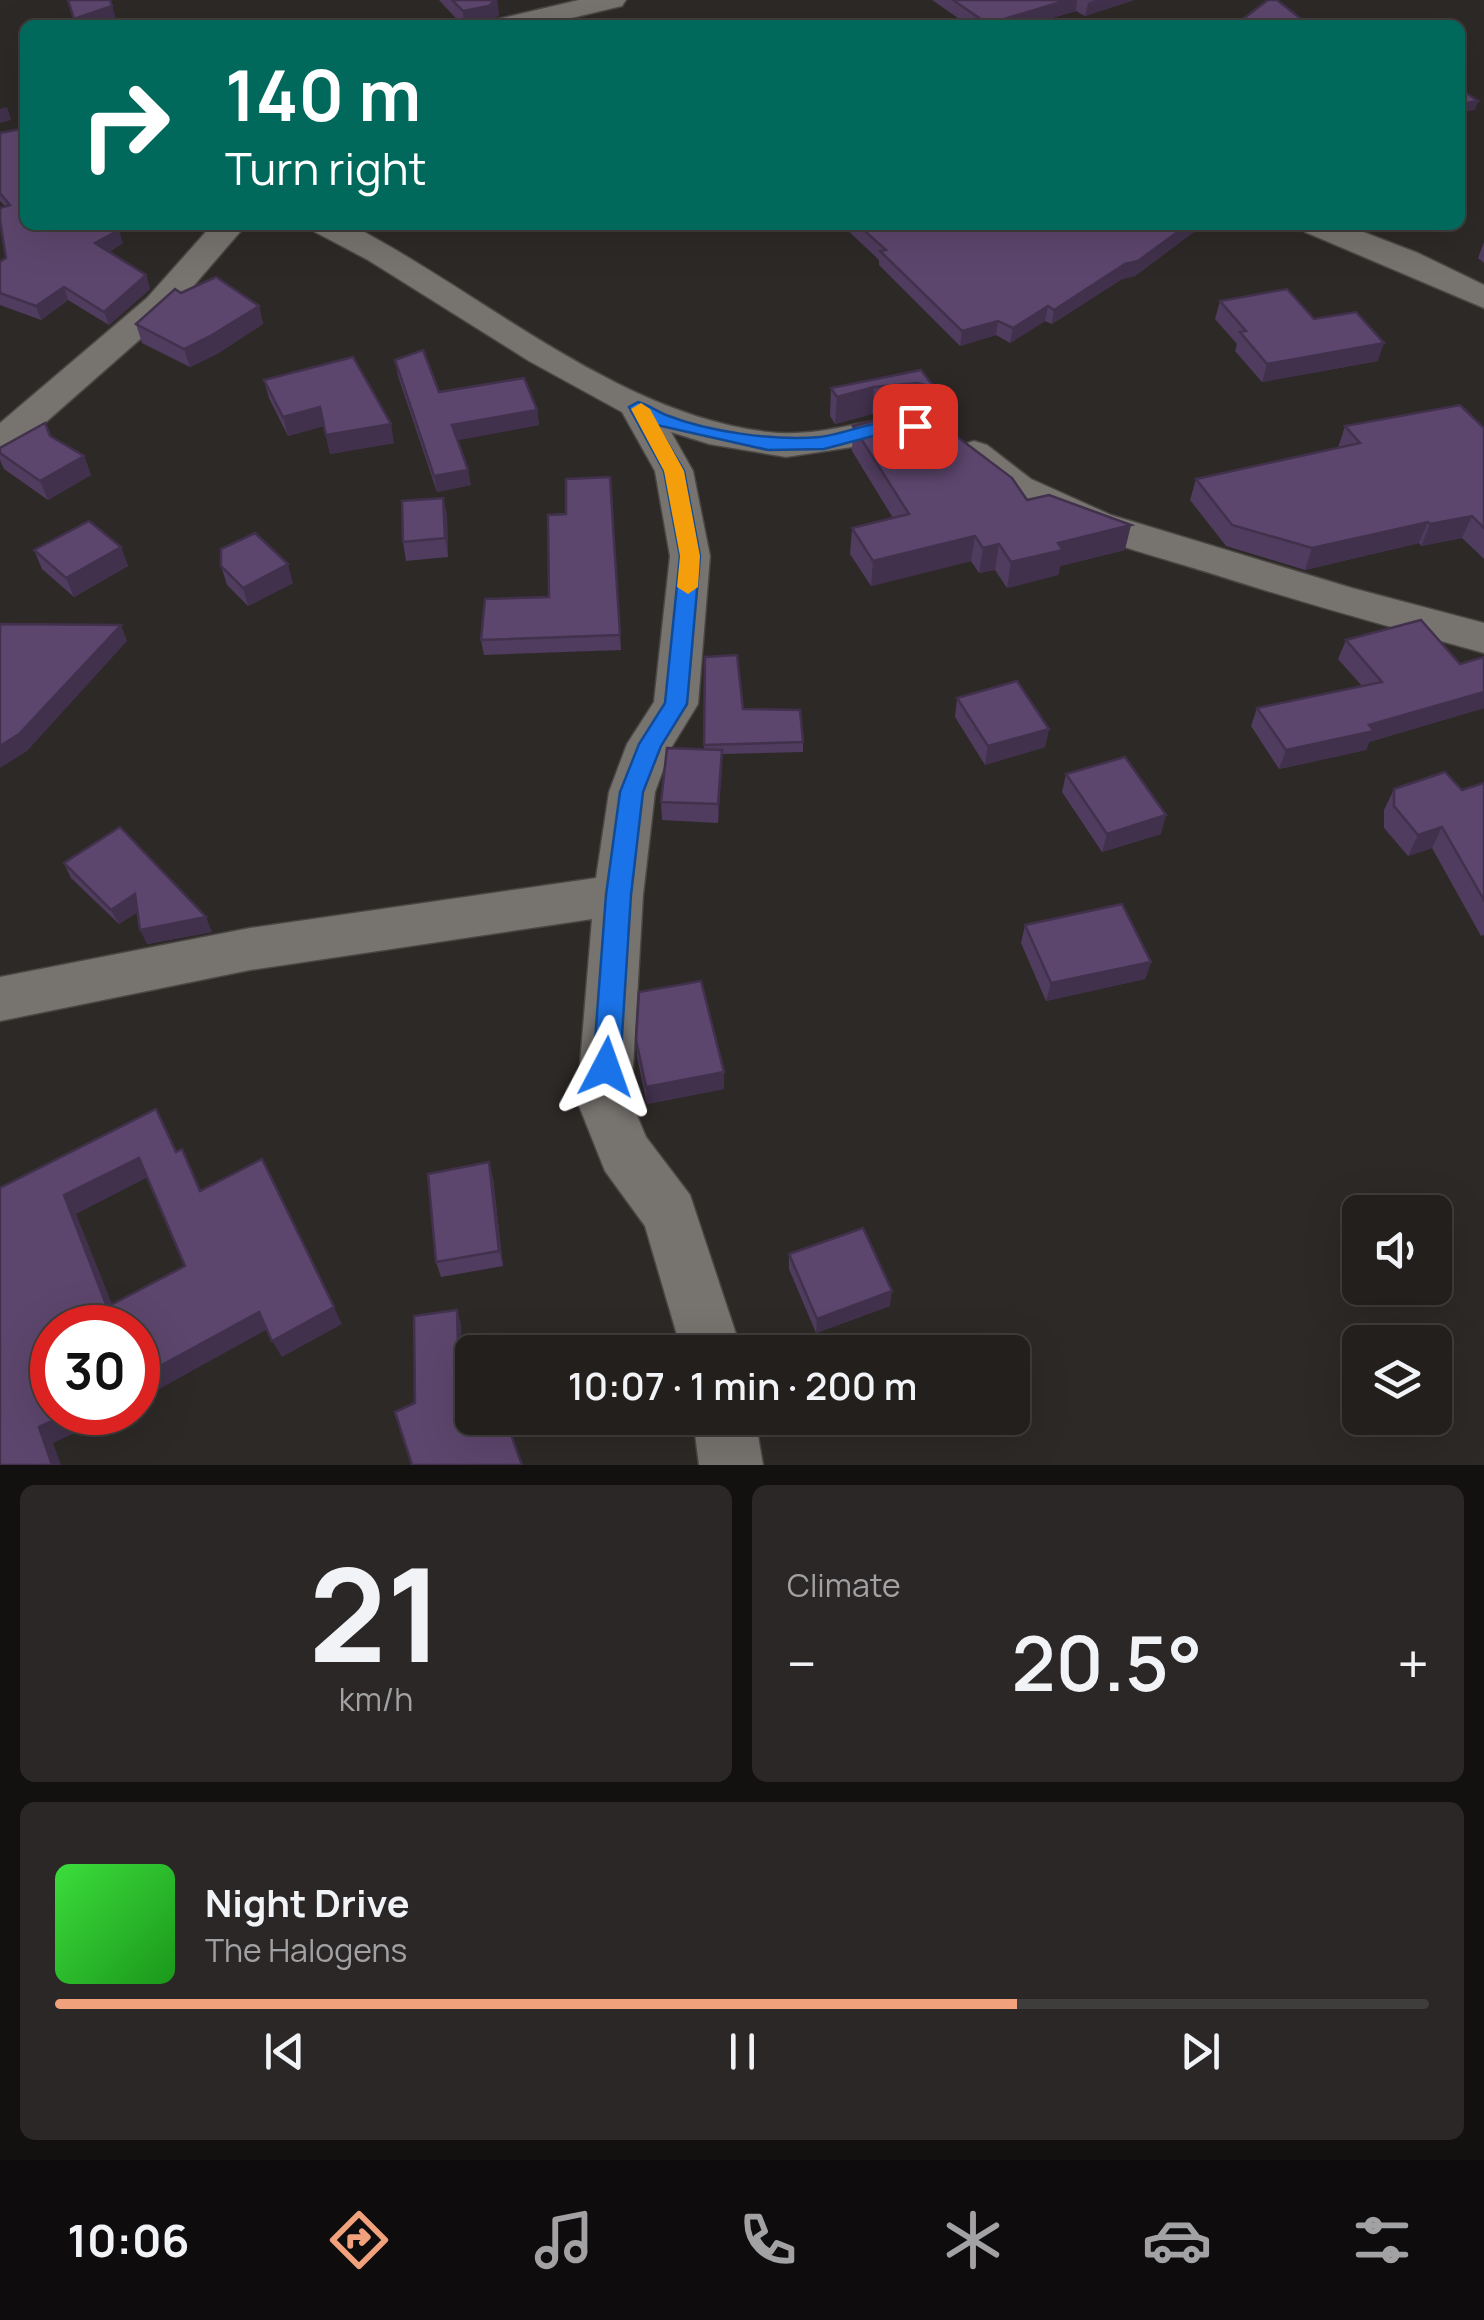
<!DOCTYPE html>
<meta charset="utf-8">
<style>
:root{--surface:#221f1d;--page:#2a2726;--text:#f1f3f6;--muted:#a2a2a4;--line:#3f3d3b;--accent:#f1a17b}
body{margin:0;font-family:Manrope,sans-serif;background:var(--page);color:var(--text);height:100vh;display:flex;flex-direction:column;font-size:38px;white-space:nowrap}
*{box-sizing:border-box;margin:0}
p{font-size:32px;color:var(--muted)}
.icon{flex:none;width:55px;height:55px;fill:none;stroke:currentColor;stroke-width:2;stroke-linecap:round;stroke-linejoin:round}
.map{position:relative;height:1465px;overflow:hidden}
.details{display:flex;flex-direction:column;gap:20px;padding:20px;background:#131110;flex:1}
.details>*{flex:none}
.banner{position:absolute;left:20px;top:20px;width:1445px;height:210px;border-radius:15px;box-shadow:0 10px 40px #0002,0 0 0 2px var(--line);background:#00695c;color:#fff;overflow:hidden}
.buttons{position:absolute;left:1342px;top:1195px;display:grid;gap:20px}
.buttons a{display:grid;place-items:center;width:110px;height:110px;border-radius:15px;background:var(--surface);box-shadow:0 10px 40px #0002,0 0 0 2px var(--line);font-size:50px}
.speed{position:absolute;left:30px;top:1305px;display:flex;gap:20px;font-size:50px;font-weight:700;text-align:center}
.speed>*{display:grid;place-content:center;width:130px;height:130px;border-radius:50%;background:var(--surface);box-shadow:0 10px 40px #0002,0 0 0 2px var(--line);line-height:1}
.speed .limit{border:15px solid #d22;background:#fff;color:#111}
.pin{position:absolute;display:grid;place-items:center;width:85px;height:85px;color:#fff;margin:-42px;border-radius:20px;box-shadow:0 5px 15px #0006}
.me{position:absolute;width:110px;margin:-55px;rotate:4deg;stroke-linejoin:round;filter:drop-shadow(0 0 8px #0008)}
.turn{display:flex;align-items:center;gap:35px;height:210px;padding:0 40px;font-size:45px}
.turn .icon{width:130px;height:130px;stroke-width:2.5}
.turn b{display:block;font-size:70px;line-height:85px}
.big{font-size:75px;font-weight:600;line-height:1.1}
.details .widget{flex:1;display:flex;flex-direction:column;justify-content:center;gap:15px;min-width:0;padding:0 35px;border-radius:15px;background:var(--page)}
.details .dial{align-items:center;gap:0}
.dial b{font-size:130px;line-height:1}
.song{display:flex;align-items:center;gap:30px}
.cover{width:120px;height:120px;border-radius:15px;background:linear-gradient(135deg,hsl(120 70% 55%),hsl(120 70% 35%))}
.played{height:10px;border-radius:5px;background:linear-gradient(90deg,var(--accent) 70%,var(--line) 70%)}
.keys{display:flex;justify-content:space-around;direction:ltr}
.heat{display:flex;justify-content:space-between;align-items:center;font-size:55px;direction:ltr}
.details .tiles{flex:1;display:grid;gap:20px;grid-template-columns:1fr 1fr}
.widget:last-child{grid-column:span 2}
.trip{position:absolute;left:455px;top:1335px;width:575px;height:100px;border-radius:15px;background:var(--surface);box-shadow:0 10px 40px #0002,0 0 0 2px var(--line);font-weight:600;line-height:100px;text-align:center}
.tab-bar{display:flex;height:160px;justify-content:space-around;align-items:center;background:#0e0c0c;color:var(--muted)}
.tab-bar .icon{width:70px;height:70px}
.tab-bar .current{color:var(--accent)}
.tab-bar b{font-size:45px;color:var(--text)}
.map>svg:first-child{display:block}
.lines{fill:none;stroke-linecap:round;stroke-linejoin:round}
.minor-casing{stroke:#494644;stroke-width:3}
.minor{fill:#77736f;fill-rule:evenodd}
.wall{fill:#503c5e}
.shaded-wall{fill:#41314c}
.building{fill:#5d466d;stroke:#41314c;stroke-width:2.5;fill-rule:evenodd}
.route{fill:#1a73e8;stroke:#114b97;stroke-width:2.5}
.slow{fill:#f59e0b}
</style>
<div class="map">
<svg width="1484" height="1465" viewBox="0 0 1484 1465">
<rect width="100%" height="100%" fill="#2d2927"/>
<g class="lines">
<defs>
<g id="minor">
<path d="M579 0H626L622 6 542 25H494L498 19Z"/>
<path d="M212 225H246L171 312 13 451 0 455V423L147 298Z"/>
<path d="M310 225H351C483 293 616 414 768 432 816 438 865 420 912 414L925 418 931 426 925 434 912 438 786 457 709 444 671 432 693 471 710 556 698 704 671 748 655 792 643 895 631 1101 646 1137 690 1195 742 1352H682L645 1226 605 1171 577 1101 592 919 250 970 0 1021V977L250 928 596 878 609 792 627 744 654 702 670 556 655 471 622 412 529 361 368 260 315 232Z"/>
<path d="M1300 225H1345L1418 253 1484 285V308L1305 232Z"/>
<path d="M974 441 987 445 1031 479 1111 515 1352 588 1484 623V653C1393 628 1303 603 1213 574 1141 551 998 518 955 453L961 445Z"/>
<path d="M693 1418H755L763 1465H699Z"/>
</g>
</defs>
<use href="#minor" class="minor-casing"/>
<use href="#minor" class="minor"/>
</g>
<g class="wall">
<path d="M439 0H497L499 15 491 22 479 25H462Z"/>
<path d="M932 0H1134L1085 16 1076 11 1028 25H968Z"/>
<path d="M0 133 25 225 123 243 109 252 146 275 150 289 109 325 68 300 41 320 0 305V262L6 258 5 206 0 201Z"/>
<path d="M842 225H1203L1135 276 1122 279 1052 324 1045 321 1010 343 996 335 960 346 879 265V260Z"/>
<path d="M1484 242V263L1478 258Z"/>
<path d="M181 293 259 306 263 324 217 354 190 367 142 343 136 324Z"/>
<path d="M1220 301 1314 319 1378 361 1262 382 1235 351 1237 344 1215 319Z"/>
<path d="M395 360 439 392 537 410 539 425 457 440 471 485 437 492 398 376Z"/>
<path d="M921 370 934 387 931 414 915 410 872 414 835 424 830 416 831 388Z"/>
<path d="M264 380 394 443 330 454 324 426 288 436 269 398Z"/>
<path d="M853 426 1027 500 1125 550 1060 566 1058 575 1007 588 995 570 979 573 971 561 871 586 850 554 852 528 893 518 852 451Z"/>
<path d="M1345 426 1484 428V559L1462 538 1421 546 1419 543 1305 570 1226 546 1190 500 1196 479 1338 448Z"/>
<path d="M0 448 84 456 91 475 48 500 4 469 0 460Z"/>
<path d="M610 477 621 650 484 655 481 640 549 597 566 514Z"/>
<path d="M443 498 447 516 448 557 406 561 403 542Z"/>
<path d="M121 547 128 566 74 597 42 569 34 550Z"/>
<path d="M221 566 293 583 248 606 227 585Z"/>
<path d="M1346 640 1460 664 1484 657V708L1369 742 1366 750 1279 769 1251 726 1257 708 1362 686 1338 659Z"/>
<path d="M705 657 743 709 803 742V752L722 754 718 823 662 820 661 802 704 750Z"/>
<path d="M957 698 1049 729 1045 747 985 765 955 717Z"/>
<path d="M1066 774 1161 834 1102 852 1062 792Z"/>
<path d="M1484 783V935L1481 936 1432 848 1408 856 1384 828V810L1394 789 1462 790Z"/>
<path d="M64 863 212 932 147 944 138 912 119 924 71 878Z"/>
<path d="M1025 925 1151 962 1145 979 1046 1001 1021 943Z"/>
<path d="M636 1040 724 1072V1089L647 1104 637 1057Z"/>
<path d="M493 1178 503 1266 441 1277 436 1262Z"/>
<path d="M789 1254 890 1306 816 1333 789 1269Z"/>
</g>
<g class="shaded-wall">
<path d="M495 0H497L499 15 491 22 479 25H464L463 11Z"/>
<path d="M1067 0H1077L1076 11 1028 25H988Z"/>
<path d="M1095 0H1134L1085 16 1088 3Z"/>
<path d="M112 6 118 25H76L74 19Z"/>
<path d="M1478 101 1475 110 1460 112V104Z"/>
<path d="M7 107 11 120 0 123V109Z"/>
<path d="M1187 225H1203L1135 276 1122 279 1052 324 1054 310Z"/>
<path d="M119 230 123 243 100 257 95 243Z"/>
<path d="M146 275 150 289 109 325 104 312Z"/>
<path d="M64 287 68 300 41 320 36 306Z"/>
<path d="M259 306 263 324 217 354 190 367 184 349Z"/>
<path d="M1048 306 1045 321 1010 343 1013 328Z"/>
<path d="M998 321 996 335 960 346 962 331Z"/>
<path d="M1384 343 1378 361 1262 382 1267 364Z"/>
<path d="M874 387 872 414 835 424 837 397Z"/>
<path d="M320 407 324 426 288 436 283 417Z"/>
<path d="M537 410 539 425 454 441 452 425Z"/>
<path d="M391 424 394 443 330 454 326 435Z"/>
<path d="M84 456 91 475 48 500 40 481Z"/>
<path d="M468 470 471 485 437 492 434 476Z"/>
<path d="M443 498 447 516 448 557 445 538Z"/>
<path d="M1472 516 1462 538 1421 546 1430 524Z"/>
<path d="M1428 522 1419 543 1305 570 1312 548Z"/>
<path d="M1131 525 1125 550 1060 566 1058 575 1007 588 1011 562 1058 543Z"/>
<path d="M975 536 971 561 871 586 873 561Z"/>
<path d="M999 544 995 570 979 573 983 548Z"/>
<path d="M121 547 128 566 74 597 66 578Z"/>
<path d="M288 564 293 583 248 606 243 588Z"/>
<path d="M121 625 127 641 27 751 0 768V746Z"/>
<path d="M1484 692V708L1369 742 1366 750 1279 769 1286 750Z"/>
<path d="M1049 729 1045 747 985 765 988 746Z"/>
<path d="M722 750V769L718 823V804Z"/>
<path d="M1166 815 1161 834 1102 852 1107 834Z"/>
<path d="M1442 827 1432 848 1408 856 1418 835Z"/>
<path d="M135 894 142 909 119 924 111 910Z"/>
<path d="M206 917 212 932 147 944 140 930Z"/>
<path d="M1151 962 1145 979 1046 1001 1051 983Z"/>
<path d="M724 1072V1089L647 1104 646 1087Z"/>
<path d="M139 1158 150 1176 76 1214 120 1324 107 1307 64 1195Z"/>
<path d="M489 1162 493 1178 503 1266 499 1251Z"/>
<path d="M892 1291 890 1306 816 1333 817 1319Z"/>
<path d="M334 1307 342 1324 282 1357 272 1341Z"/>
<path d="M457 1310 461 1323 463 1397 459 1385Z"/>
<path d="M259 1312 268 1329 141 1399 142 1403 138 1405V1378Z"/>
<path d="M72 1412H121L53 1443 61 1465H52L39 1427Z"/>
</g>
<g class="building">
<path d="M68 0H110L112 6 74 19Z"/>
<path d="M452 0H495L489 6 463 11Z"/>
<path d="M953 0H1067L988 24Z"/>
<path d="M1268 0H1277L1309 25H1235Z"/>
<path d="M1460 89 1478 101 1460 104Z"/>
<path d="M24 117 25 225H109L119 230 95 243 146 275 104 312 64 287 36 306 0 293V262L6 258 0 220V208L10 205 0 193V133L21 129Z"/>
<path d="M858 225H1187L1138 261 1125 264 1054 310 1048 306 1013 328 998 321 962 331 880 251 886 250Z"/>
<path d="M216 277 259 306 212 335 184 349 136 324 175 289 181 293Z"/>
<path d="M1287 289 1314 319 1356 312 1384 343 1267 364 1240 332 1246 331 1220 301Z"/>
<path d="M423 350 439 392 524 378 537 410 452 425 468 470 434 476 395 360Z"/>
<path d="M353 357 391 424 326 435 320 407 283 417 264 380Z"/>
<path d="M921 370 934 387 917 383 874 387 837 397 831 388Z"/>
<path d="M1460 405 1484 428V528L1472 516 1430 524 1428 522 1312 548 1232 525 1196 479 1360 443 1345 426Z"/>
<path d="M917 417 935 420 1012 478 1027 500 1049 495 1131 525 1058 543 1063 550 1011 562 999 544 983 548 975 536 873 561 852 528 909 514 853 426 876 420Z"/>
<path d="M45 423 50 436 84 456 40 481 0 453V448Z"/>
<path d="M610 477 620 635 481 640 485 599 549 597 548 515 566 514V479Z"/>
<path d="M443 498 445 538 403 542 402 501Z"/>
<path d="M89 521 121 547 66 578 34 550Z"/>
<path d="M255 533 288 564 243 588 221 566V549Z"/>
<path d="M1421 620 1460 664 1484 657V692L1369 725 1374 731 1286 750 1257 708 1382 682 1346 640Z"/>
<path d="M0 624 121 625 19 734 0 746Z"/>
<path d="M737 655 743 709 800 710 803 742 704 745 705 657Z"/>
<path d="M1017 681 1049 729 988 746 957 698Z"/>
<path d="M667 748 722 750 718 804 661 802Z"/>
<path d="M1125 757 1166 815 1107 834 1066 774Z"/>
<path d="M1445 772 1462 790 1484 783V900L1442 827 1418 835 1394 806V789Z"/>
<path d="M120 827 206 917 140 930 135 894 111 910 64 863Z"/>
<path d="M1122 904 1151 962 1051 983 1025 925Z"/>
<path d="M701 981 724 1072 646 1087 636 1040 639 992Z"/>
<path d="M156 1109 176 1152 182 1149 200 1191 262 1159 334 1307 272 1341 259 1312 138 1378V1328H52V1412H72L39 1427 52 1465H0V1188ZM139 1158 185 1266 107 1307 64 1195Z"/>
<path d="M489 1162 499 1251 436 1262 428 1174Z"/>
<path d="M863 1228 892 1291 817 1319 789 1254Z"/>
<path d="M457 1310 459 1385 472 1379V1418H505L522 1465H412L395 1412 415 1403 414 1316Z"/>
</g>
<path class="route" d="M638 402C649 405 656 411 666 415 709 432 774 441 820 437 845 435 903 408 924 426L915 432 873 436 824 449 768 450 657 425 684 471 700 556 687 704 661 746 643 792 631 895 620 1067 616 1075 606 1079 597 1075 593 1067 606 895 620 792 639 744 665 703 680 556 664 471 629 407Z"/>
<path class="slow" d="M641 403 650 409 684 471 700 556 698 587 688 594 677 587 680 556 664 471 631 409Z"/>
</svg>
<div class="buttons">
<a><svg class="icon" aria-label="sound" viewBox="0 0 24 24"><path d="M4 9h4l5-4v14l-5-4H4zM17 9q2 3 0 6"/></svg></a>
<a><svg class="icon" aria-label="layers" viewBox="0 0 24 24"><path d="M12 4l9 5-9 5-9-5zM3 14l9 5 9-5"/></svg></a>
</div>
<div class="speed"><div class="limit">30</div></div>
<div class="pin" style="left:915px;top:426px;background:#d93025"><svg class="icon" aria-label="arrive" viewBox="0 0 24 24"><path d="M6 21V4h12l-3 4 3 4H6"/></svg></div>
<svg class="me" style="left:606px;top:1067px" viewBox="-20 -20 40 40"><path d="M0-17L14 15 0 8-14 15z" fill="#1a73e8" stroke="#fff" stroke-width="4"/></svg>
<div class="trip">10:07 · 1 min · 200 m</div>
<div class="banner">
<div class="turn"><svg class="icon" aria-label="right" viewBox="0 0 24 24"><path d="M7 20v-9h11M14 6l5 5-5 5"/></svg><div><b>140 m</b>Turn right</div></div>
</div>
</div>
<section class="details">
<div class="tiles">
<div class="widget dial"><b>21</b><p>km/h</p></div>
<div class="widget"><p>Climate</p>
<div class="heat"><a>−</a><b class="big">20.5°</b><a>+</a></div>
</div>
<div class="widget">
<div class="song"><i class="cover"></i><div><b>Night Drive</b><p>The Halogens</p></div></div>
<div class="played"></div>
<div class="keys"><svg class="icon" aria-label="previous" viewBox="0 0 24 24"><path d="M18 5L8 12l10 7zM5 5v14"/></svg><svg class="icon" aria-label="pause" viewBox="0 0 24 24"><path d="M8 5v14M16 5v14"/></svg><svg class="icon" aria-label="next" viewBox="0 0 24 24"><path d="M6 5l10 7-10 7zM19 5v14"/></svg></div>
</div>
</div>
</section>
<nav class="tab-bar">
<b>10:06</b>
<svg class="icon current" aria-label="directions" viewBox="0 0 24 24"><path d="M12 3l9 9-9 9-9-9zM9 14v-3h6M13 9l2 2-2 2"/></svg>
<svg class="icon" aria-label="music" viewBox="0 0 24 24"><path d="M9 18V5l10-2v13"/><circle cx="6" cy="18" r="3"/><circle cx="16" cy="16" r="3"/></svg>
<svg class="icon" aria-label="phone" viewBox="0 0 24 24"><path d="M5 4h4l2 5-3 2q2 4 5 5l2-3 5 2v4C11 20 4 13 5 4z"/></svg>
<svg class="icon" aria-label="climate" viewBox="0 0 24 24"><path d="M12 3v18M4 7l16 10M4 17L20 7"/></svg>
<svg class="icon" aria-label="car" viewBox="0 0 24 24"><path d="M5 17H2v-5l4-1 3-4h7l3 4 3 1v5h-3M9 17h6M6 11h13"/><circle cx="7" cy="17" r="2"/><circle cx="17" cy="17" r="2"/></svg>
<svg class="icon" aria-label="filters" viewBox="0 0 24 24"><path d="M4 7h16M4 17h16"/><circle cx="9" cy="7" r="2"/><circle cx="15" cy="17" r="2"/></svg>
</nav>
